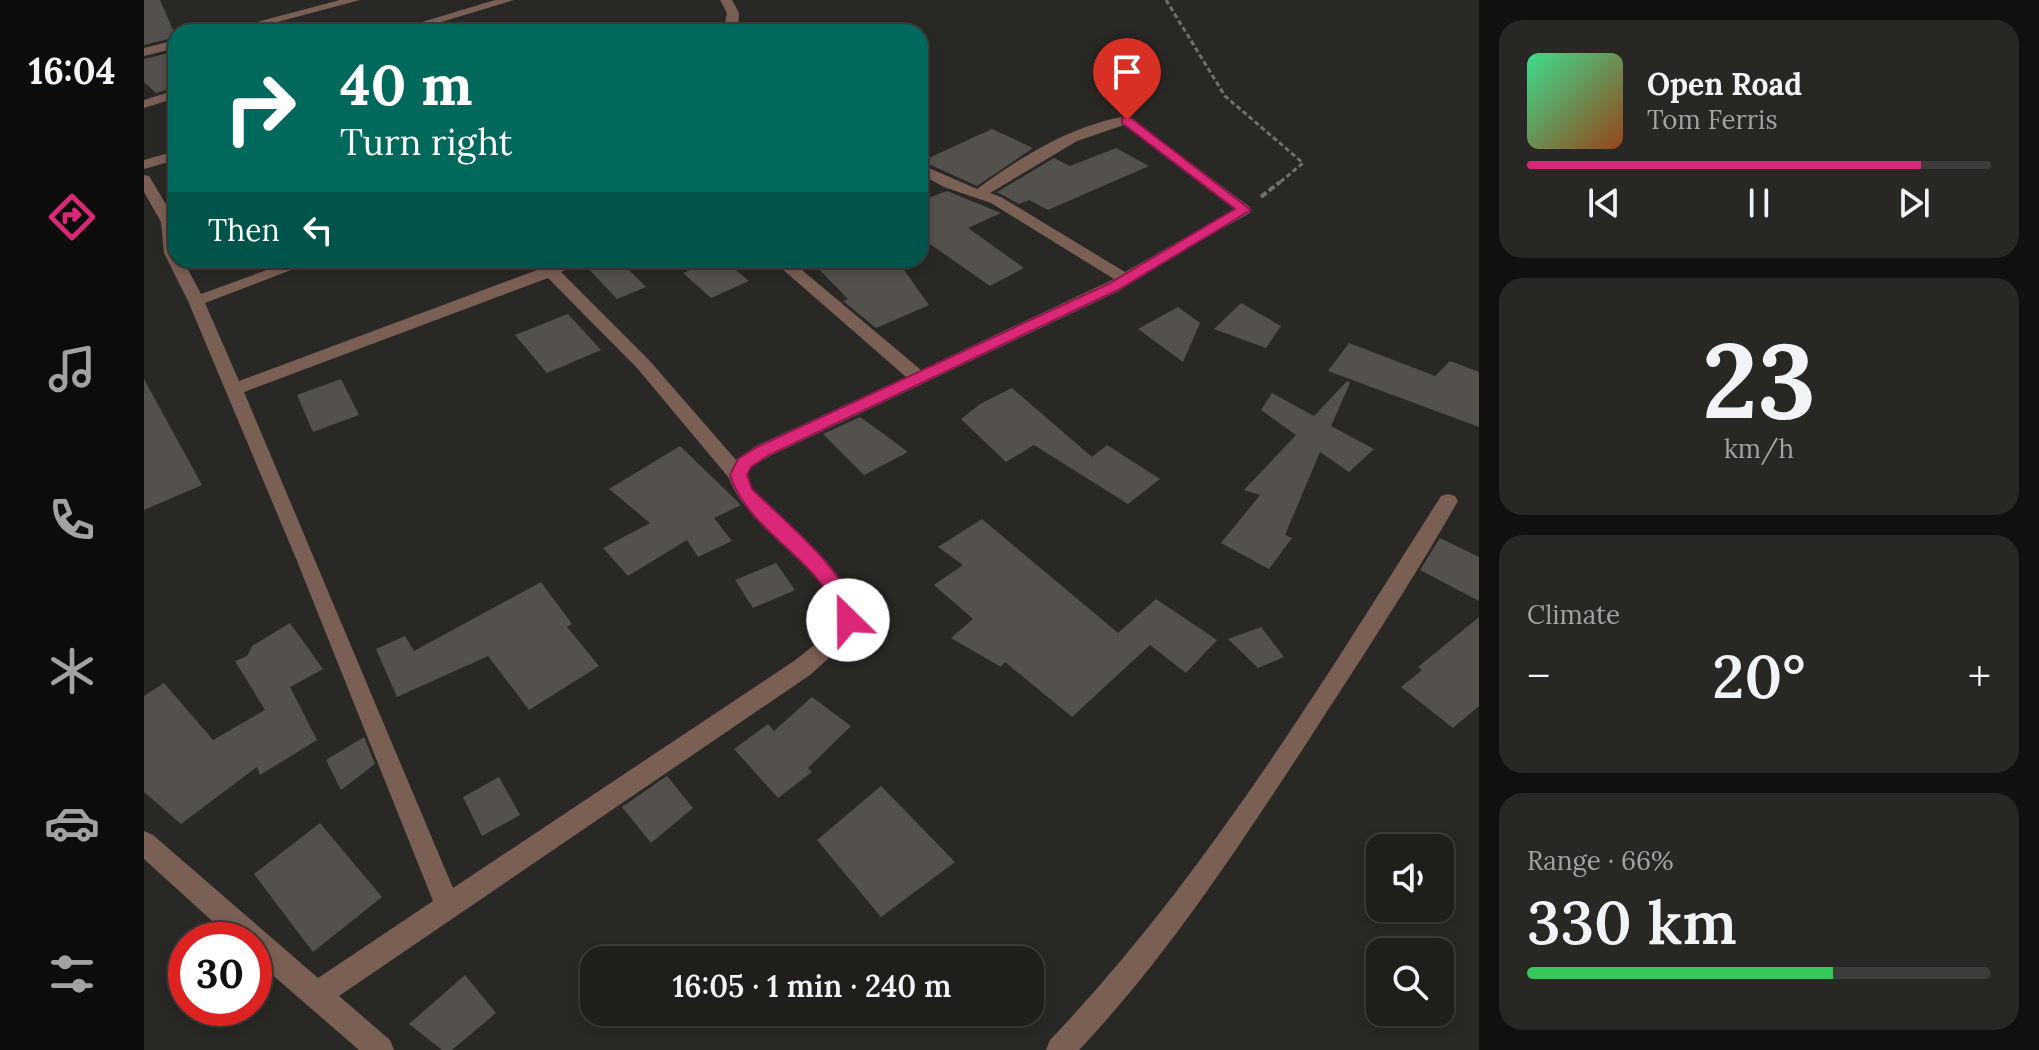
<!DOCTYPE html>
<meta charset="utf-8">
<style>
:root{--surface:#201e1b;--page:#282724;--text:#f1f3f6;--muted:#a2a2a3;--line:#3d3c3a;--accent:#db2777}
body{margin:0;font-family:Lora,serif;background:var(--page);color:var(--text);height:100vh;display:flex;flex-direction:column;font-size:30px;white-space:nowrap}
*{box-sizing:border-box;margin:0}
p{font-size:26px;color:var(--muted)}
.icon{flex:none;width:44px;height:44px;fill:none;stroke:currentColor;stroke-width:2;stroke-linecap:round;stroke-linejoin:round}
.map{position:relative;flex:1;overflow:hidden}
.details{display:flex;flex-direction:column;gap:20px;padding:20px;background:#12100f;width:560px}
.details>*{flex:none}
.guide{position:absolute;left:24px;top:24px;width:760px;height:244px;border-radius:24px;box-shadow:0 4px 12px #0003,0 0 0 2px var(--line);background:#00695c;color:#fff;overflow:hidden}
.buttons{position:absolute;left:1222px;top:834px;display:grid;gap:16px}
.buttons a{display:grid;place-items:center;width:88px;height:88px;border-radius:16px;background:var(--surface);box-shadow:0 4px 12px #0003,0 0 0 2px var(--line);font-size:40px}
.speed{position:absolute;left:24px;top:922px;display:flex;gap:16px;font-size:40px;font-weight:700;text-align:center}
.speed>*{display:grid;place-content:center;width:104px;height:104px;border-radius:50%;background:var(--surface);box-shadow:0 4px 12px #0003,0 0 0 2px var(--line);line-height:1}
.speed .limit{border:12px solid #d22;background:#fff;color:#111}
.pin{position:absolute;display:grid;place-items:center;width:68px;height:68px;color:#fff;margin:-82px -34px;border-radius:50% 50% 50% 0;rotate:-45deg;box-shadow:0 0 8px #0007}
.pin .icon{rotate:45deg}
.me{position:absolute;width:88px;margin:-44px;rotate:337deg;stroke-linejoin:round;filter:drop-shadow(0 0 6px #0008)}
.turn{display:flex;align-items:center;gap:28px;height:168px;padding:0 40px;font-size:36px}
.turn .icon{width:104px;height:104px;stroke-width:2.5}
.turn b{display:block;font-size:56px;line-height:68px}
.then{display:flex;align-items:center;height:76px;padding:0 40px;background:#0003;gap:16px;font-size:30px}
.big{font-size:60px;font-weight:600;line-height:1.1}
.details .card{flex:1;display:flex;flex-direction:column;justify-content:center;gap:12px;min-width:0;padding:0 28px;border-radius:24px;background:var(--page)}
.details .dial{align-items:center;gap:0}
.dial b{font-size:104px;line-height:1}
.song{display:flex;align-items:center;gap:24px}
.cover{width:96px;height:96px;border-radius:12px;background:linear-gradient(135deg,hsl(150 70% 55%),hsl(20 70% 35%))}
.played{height:8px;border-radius:4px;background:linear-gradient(90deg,var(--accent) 85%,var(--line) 85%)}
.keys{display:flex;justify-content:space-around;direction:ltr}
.heat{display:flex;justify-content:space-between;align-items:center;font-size:44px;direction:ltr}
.charge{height:12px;border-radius:6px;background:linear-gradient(90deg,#34c759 66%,var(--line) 0)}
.trip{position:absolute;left:436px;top:946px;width:464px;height:80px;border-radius:24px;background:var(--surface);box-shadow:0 4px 12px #0003,0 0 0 2px var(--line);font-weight:600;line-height:80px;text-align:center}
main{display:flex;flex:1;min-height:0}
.dock{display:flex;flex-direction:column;width:144px;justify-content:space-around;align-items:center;background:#0d0c0b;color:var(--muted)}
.dock .icon{width:56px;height:56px}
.dock .current{color:var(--accent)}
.dock b{font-size:36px;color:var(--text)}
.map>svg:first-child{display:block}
.building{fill:#54514d}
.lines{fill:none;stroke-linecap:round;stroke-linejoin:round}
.path-far1{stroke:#71706c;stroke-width:3;stroke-dasharray:5 3;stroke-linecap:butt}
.path{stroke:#71706c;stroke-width:4;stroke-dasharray:7 3;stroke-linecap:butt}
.street{fill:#7a5f55;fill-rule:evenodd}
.route{fill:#db2777;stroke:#8e194d;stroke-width:2}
</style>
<main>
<nav class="dock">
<b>16:04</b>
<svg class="icon current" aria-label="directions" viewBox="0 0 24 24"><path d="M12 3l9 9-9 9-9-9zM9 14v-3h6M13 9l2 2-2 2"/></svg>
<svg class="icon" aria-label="music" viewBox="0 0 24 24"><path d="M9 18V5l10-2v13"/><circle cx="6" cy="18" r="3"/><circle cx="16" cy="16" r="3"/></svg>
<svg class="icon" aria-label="phone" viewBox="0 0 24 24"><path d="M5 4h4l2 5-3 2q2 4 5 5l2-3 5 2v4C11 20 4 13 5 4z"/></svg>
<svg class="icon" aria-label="climate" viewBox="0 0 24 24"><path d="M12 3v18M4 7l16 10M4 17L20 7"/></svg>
<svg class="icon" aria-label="car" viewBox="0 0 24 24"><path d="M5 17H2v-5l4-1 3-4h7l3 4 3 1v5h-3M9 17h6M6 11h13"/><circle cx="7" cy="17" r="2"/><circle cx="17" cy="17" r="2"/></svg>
<svg class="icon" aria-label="filters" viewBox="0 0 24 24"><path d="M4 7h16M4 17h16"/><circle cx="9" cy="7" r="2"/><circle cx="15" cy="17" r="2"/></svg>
</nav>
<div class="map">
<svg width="1335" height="1050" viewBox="0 0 1335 1050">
<rect width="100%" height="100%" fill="#2a2824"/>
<g class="building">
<path d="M0 0H16L32 37 0 45Z"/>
<path d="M29 52 32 57V87L12 93 0 82V59Z"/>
<path d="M848 129 889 148 833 186 778 161Z"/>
<path d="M972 148 1005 166 904 210 885 200 875 204 853 192 910 158 926 166Z"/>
<path d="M803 191 857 213 824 228 880 268 846 286 776 237V201Z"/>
<path d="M445 260H475L502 287 473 299 440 264Z"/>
<path d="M569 260H580L605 281 567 298 539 273Z"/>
<path d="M666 260H753L785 305 732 328 699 301 704 299Z"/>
<path d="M1097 303 1137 326 1122 348 1070 329Z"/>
<path d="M1034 307 1056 323 1039 362 994 329Z"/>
<path d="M424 314 457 350 403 373 371 335Z"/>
<path d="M1205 343 1291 376 1306 361 1335 372V427L1184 371Z"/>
<path d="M0 379 58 485 0 510Z"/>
<path d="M197 379 215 415 169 432 153 395Z"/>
<path d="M1203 381 1206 383 1187 426 1230 449 1205 472 1176 452 1141 535 1148 538 1125 569 1077 543 1116 495 1100 490 1152 435 1117 410 1128 393 1170 416Z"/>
<path d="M868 388 948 457 963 445 1016 479 984 504 890 445 862 462 817 419 836 404Z"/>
<path d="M716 417 737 432 764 452 720 475 679 434Z"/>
<path d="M536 446 597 505 570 518 588 541 554 557 543 540 484 576 459 548 506 523 465 489Z"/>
<path d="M838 519 974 633 1012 599 1073 640 1042 673 1006 645 928 717 861 662 857 667 807 638 829 619 790 585 819 565 794 547Z"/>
<path d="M1296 538 1335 557V601L1276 570Z"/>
<path d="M632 563 651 590 609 608 591 580Z"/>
<path d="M397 582 428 624 423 627 455 666 385 710 344 656 253 697 232 649 261 636 270 651Z"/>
<path d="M1335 617V706L1309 728 1257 687 1278 670 1274 667Z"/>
<path d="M146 623 179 669 146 687 173 740 116 775 113 767 37 824 0 792V696L20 683 69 740 121 710 91 661 103 656 108 646Z"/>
<path d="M1117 627 1140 657 1114 668 1084 639Z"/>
<path d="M668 697 707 726 664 768 668 772 634 798 590 749 624 724 630 731Z"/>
<path d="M220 737 231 764 197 790 182 760Z"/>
<path d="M523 776 549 808 507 843 478 807Z"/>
<path d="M355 777 376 815 338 836 319 797Z"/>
<path d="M737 786 811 862 737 917 673 840Z"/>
<path d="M176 823 238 897 169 952 110 874Z"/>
<path d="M321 975 352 1013 308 1050H298L265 1024Z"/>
</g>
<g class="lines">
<path class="path-far1" d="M1022 0 1081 96 1159 163 1134 184"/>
<path class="path" d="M1117 197 1136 182"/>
<g class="street">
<path d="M196 0H216L96 32H75Z"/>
<path d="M351 0H370L264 32H245Z"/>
<path d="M576 0H588L595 13 594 32H582L580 29 583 13Z"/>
<path d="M32 40V48L0 56V48Z"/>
<path d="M32 90V98L0 108V100Z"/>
<path d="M983 116 1106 207V213L1023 259 975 291 626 456 607 467 604 475 608 489C643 524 706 571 715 620 703 643 685 658 666 675L195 996 246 1040 250 1050H215L110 959V940H89L0 859V831L9 835 174 978 289 901 153 561 44 301 20 253 17 222 0 192V175L5 176 32 221V260H39L57 294 150 260H173L61 303 95 381 420 260H442L417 272 505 360 592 460 612 446 762 377 628 260H646L777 370 970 279 847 203 800 187 776 174V164L833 189C877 157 928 125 983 116ZM980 125 1091 209 981 272 857 197 846 193 933 141ZM404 278 493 368 585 478C604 532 684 562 693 618L678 639 650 661 309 888 100 392Z"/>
<path d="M32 151V160L0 169V160Z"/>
<path d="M1304 494 1311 496 1314 501C1268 582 1216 660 1166 738 1095 846 1024 956 935 1050H902L906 1040C1059 880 1179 682 1297 496Z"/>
</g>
</g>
<path class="route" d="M978 118H987L1107 210 974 290 625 455 607 467 603 475 608 489C643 524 704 571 714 620L711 626H697C690 612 689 599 679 586 651 548 600 521 586 475L594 459 613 447 964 284 1091 209 978 123Z"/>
</svg>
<div class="buttons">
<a><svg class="icon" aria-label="sound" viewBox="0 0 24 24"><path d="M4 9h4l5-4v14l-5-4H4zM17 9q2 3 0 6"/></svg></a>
<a><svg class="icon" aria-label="search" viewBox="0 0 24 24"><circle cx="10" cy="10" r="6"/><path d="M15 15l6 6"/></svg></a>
</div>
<div class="speed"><div class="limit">30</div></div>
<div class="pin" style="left:983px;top:120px;background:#d93025"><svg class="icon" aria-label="arrive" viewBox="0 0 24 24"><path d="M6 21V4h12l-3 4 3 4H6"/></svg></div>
<svg class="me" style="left:704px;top:620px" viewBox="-20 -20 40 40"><circle r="19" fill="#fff"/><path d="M0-13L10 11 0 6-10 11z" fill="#db2777"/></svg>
<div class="trip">16:05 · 1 min · 240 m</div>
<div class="guide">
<div class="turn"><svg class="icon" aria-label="right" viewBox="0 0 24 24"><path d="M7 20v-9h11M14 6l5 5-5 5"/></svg><div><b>40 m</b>Turn right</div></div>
<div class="then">Then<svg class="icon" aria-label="left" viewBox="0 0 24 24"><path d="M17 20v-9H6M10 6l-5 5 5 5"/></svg></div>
</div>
</div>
<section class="details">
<div class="card">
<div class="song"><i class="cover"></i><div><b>Open Road</b><p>Tom Ferris</p></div></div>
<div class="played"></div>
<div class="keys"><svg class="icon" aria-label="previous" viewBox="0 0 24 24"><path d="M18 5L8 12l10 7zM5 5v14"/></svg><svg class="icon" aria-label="pause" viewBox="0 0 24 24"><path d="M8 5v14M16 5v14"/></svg><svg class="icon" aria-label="next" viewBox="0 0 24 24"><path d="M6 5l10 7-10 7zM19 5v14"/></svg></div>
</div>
<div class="card dial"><b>23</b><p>km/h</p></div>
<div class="card"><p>Climate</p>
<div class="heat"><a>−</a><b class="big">20°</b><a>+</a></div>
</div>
<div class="card"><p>Range · 66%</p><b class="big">330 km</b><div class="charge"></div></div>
</section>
</main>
